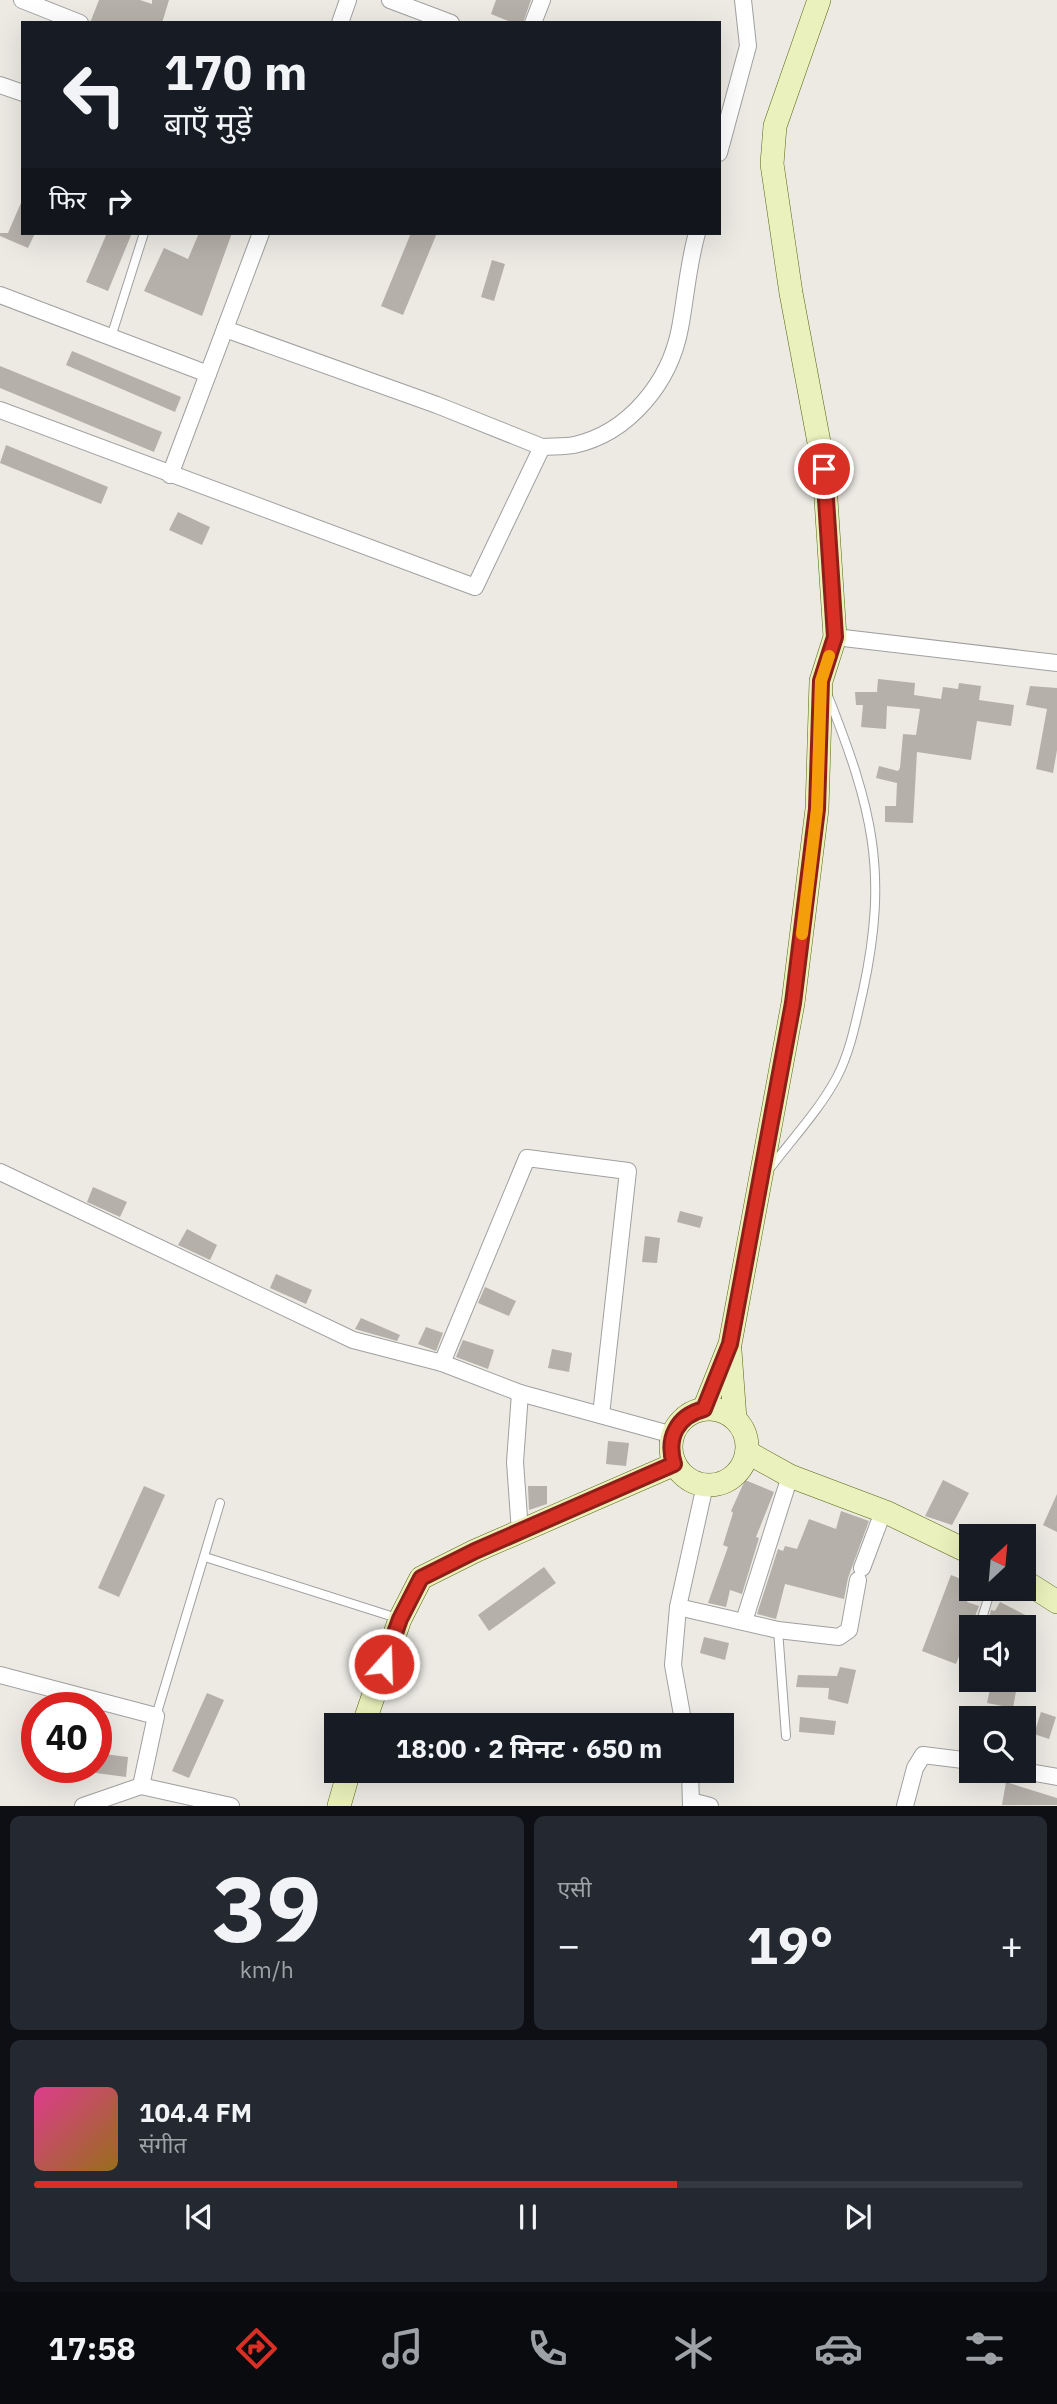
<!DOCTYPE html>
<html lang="hi">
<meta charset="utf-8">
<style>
:root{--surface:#171b24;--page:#242831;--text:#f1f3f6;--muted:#9ea1a6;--line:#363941;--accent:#d93025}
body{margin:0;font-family:"IBM Plex Sans","Noto Sans Devanagari",sans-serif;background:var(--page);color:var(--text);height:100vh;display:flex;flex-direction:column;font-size:26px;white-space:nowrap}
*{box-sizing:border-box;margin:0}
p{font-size:23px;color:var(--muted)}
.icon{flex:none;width:38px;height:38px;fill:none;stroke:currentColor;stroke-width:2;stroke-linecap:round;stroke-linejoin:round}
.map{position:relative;height:1806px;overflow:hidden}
.panel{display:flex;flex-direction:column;gap:10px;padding:10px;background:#0d0f14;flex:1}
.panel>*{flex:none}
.top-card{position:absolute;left:21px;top:21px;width:700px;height:214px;border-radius:0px;box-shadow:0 7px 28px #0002;background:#171b24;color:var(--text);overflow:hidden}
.needle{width:46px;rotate:26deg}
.tools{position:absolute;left:959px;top:1524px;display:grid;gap:14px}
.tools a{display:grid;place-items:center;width:77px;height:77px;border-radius:0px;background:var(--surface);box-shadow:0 7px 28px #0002;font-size:35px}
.speed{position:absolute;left:21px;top:1692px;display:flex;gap:14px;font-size:35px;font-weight:700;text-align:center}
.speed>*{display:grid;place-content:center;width:91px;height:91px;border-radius:50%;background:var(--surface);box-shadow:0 7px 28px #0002;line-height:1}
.speed .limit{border:10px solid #d22;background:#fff;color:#111}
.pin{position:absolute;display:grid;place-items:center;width:60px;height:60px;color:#fff;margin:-30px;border:4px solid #fff;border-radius:50%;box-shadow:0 2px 7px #0007}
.me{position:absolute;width:77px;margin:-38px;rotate:20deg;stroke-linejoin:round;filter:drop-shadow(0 0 5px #0008)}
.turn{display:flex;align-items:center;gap:24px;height:147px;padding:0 28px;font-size:32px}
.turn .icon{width:91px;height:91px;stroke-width:2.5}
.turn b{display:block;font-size:49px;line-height:60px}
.then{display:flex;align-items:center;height:66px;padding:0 28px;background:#0003;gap:14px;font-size:26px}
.big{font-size:52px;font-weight:700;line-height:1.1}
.panel .tile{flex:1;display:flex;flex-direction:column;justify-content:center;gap:10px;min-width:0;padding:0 24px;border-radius:10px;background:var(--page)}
.panel .dial{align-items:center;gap:0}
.dial b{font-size:91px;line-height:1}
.song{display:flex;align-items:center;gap:21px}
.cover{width:84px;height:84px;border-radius:10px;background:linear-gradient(135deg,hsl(330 70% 55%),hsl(40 70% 35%))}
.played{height:7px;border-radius:4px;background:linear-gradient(90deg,var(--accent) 65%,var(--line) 65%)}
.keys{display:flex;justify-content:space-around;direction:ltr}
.heat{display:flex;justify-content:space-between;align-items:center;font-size:38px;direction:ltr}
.panel .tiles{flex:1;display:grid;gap:10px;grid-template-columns:1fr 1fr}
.tile:last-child{grid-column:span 2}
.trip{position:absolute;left:324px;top:1713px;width:410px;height:70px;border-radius:0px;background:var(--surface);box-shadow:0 7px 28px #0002;font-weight:700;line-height:70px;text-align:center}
.tab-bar{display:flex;height:112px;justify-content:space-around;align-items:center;background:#090b0e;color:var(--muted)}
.tab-bar .icon{width:49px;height:49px}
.tab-bar .active{color:var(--accent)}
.tab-bar b{font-size:32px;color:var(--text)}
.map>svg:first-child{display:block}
.building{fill:#b5b0a9}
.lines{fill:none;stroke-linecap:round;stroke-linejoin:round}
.lane-casing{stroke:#a0a0a0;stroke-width:10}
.street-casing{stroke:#a0a0a0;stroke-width:18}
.secondary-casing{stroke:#566611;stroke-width:24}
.lane{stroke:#fff;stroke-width:8}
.street{stroke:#fff;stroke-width:16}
.secondary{stroke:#eaf1bc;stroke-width:23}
.route-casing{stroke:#8d1f18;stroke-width:18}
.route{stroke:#d93025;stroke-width:12}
.slow{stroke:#f59e0b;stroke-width:12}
</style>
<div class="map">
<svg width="1057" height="1806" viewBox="0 0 1057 1806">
<rect width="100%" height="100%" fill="#eceae3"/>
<g class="building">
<path d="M99 0H140L152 4V0H169L162 23H90Z"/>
<path d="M496 0H531L523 23H513L491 14Z"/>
<path d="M23 198V233H35L28 248 0 236V233H8Z"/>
<path d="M107 233H132L108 291 86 282Z"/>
<path d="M199 233H232L202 316 144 291 164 248 188 259Z"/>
<path d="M411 233H437L403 315 381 306Z"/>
<path d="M492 260 505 264 494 301 481 297Z"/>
<path d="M72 351 181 397 175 412 66 365Z"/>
<path d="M0 366 162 432 154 452 0 388Z"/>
<path d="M6 445 108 487 101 504 0 463Z"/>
<path d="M178 512 210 527 202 545 169 530Z"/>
<path d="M878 679 915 683 914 695 941 699 943 687 958 689 959 683 981 686 979 700 1014 705 1011 726 977 721 971 760 917 752 913 823 885 822V806H896L897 783 876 778 879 766 898 771 900 768 903 734 916 735 920 709 887 706 886 729 861 727 863 705H856L855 692H877Z"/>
<path d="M1030 686 1057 688V750L1053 773 1036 769 1047 709 1026 705Z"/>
<path d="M93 1187 127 1202 120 1217 87 1202Z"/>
<path d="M680 1211 703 1217 700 1228 677 1222Z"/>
<path d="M187 1229 217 1245 210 1260 178 1245Z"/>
<path d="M645 1236 660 1238 657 1263 642 1262Z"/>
<path d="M276 1274 312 1290 306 1304 270 1288Z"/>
<path d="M485 1287 516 1301 509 1316 478 1303Z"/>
<path d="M361 1318 400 1335 397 1341 355 1329Z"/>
<path d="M426 1327 443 1333 436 1351 418 1344Z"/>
<path d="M463 1340 494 1350 488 1369 456 1357Z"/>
<path d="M552 1349 572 1353 569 1372 548 1368Z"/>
<path d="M608 1441 629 1443 626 1466 606 1464Z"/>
<path d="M745 1480 774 1492 756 1537 759 1538 742 1594 730 1590 726 1607 708 1603 728 1547 723 1545 733 1513 731 1511Z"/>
<path d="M943 1480 969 1493 952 1525 925 1516Z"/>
<path d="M144 1486 165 1495 119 1597 98 1588Z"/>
<path d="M528 1486H547V1504L529 1510Z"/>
<path d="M1057 1494V1532L1043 1525Z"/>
<path d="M841 1511 869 1521 848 1578 844 1599 785 1584 776 1619 757 1614 778 1549 783 1551 785 1546 797 1549 809 1519 836 1529Z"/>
<path d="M544 1567 556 1583 489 1631 478 1615Z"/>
<path d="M951 1575 971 1583 967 1602 979 1606 956 1664 922 1651Z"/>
<path d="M1000 1602 1029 1617 1023 1628H998L988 1622 991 1610 995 1611Z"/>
<path d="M704 1637 729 1643 725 1660 700 1653Z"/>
<path d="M840 1667 856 1670 848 1704 828 1699 829 1688 796 1687 798 1675 837 1676Z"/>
<path d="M992 1680H1018L1013 1708 987 1703Z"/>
<path d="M207 1693 224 1700 189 1778 172 1771Z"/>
<path d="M1041 1712 1056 1717 1049 1739 1034 1734Z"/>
<path d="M800 1717 836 1721 834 1735 799 1732Z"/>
<path d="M96 1753 128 1757 126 1777 96 1773Z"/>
<path d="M1006 1782 1057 1798V1805H1002Z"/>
</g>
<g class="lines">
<defs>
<g id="lane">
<path d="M111 337 144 233"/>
<path d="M771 1167C793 1138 820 1109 837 1077 851 1050 856 1020 863 991 889 871 872 808 828 696"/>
<path d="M205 1557 397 1618"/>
<path d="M979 1628 991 1589"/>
<path d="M778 1630 786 1736"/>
<path d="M970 1659 971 1653"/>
<path d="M156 1716 220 1503"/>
</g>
<g id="street">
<path d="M22 0 80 23"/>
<path d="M390 0 451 23"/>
<path d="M340 23 348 0"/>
<path d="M533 23 542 0"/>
<path d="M0 85 23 93"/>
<path d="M719 153 748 46 743 0"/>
<path d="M0 295 208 374"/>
<path d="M0 410 475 587 542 447 437 405 225 329"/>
<path d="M542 447C552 446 564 447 574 445 629 433 670 382 680 328 686 296 688 265 697 233"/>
<path d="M170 475 261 233"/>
<path d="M835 637 1057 663"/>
<path d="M0 1172 353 1340 442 1363 520 1393 673 1435"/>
<path d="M442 1363 527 1158 628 1171 601 1415"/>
<path d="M520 1532 515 1462 520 1393"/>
<path d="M862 1568 883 1512"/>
<path d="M678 1607 778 1630 839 1637 849 1630 858 1580"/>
<path d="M744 1621 790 1476"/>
<path d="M0 1675 156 1716 141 1786 231 1806"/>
<path d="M684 1726 673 1665 678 1607 705 1485"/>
<path d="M690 1771 691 1806"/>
<path d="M1024 1771 1057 1777"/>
<path d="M691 1801 710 1806"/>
<path d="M83 1806 141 1786"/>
<path d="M905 1806 915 1768 923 1755 971 1761"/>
</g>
<g id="secondary">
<path d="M730 1351 735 1419"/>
<path d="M704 1409 730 1344 793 1003 817 809 821 681 835 637 824 469 791 293 772 164 775 126 819 0"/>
<circle cx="709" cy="1447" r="38"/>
<path d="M747 1452 790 1476 888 1513 971 1553"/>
<path d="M1024 1581 1057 1602"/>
<path d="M363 1726 400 1619 421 1578 475 1551 675 1464"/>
<path d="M339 1806 349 1771"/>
</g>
</defs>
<use href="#lane" class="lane-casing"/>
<use href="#street" class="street-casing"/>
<use href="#secondary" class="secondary-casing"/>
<use href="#lane" class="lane"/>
<use href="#street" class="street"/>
<use href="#secondary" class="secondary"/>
</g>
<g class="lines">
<defs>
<path id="route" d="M384 1664 400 1619 421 1578 475 1551 674 1464C666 1438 677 1416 704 1409L730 1344 793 1003 817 809 821 681 835 637 824 469"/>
</defs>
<use href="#route" class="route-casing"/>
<use href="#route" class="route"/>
<path class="slow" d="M802 934 817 809 821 681 829 656"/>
</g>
</svg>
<div class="tools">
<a><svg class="needle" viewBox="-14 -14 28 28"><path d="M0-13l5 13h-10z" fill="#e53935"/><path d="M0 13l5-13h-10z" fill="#9ea1a6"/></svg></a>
<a><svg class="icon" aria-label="sound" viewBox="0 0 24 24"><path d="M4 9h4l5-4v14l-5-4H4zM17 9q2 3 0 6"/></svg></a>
<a><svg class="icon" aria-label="search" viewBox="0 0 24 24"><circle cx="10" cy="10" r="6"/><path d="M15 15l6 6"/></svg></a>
</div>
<div class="speed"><div class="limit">40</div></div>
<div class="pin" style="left:824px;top:469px;background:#d93025"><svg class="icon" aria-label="arrive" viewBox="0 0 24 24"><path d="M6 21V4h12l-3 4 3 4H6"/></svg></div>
<svg class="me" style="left:384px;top:1664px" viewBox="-20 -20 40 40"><circle r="17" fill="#d93025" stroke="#fff" stroke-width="3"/><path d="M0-11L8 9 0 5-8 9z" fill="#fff"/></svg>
<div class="trip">18:00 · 2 मिनट · 650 m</div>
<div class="top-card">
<div class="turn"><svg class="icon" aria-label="left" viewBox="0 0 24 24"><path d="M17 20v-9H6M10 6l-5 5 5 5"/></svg><div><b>170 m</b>बाएँ मुड़ें</div></div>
<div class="then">फिर<svg class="icon" aria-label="right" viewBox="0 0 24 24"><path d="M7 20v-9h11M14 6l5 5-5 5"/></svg></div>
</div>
</div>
<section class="panel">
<div class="tiles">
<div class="tile dial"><b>39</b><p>km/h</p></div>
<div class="tile"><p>एसी</p>
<div class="heat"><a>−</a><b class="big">19°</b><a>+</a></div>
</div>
<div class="tile">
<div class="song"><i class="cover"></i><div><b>104.4 FM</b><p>संगीत</p></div></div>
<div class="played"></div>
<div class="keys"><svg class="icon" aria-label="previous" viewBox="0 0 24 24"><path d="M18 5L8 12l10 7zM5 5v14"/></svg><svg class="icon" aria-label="pause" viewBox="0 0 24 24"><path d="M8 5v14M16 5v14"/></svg><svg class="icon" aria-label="next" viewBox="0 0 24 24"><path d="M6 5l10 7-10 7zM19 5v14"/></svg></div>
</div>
</div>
</section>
<nav class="tab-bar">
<b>17:58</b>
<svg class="icon active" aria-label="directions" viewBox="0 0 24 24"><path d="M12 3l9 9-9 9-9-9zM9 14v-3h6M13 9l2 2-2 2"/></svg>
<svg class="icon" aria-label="music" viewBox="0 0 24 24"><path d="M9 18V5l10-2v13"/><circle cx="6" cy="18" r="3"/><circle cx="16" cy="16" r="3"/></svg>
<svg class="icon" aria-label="phone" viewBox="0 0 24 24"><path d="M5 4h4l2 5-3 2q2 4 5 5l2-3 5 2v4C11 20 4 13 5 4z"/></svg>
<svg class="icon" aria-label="climate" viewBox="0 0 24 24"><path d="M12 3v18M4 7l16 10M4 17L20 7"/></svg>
<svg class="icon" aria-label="car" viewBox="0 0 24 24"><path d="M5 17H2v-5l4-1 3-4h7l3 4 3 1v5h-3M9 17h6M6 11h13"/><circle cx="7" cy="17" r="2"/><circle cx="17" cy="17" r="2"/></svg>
<svg class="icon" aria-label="filters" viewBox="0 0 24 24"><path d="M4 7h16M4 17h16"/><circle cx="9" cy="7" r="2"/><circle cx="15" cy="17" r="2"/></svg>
</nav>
